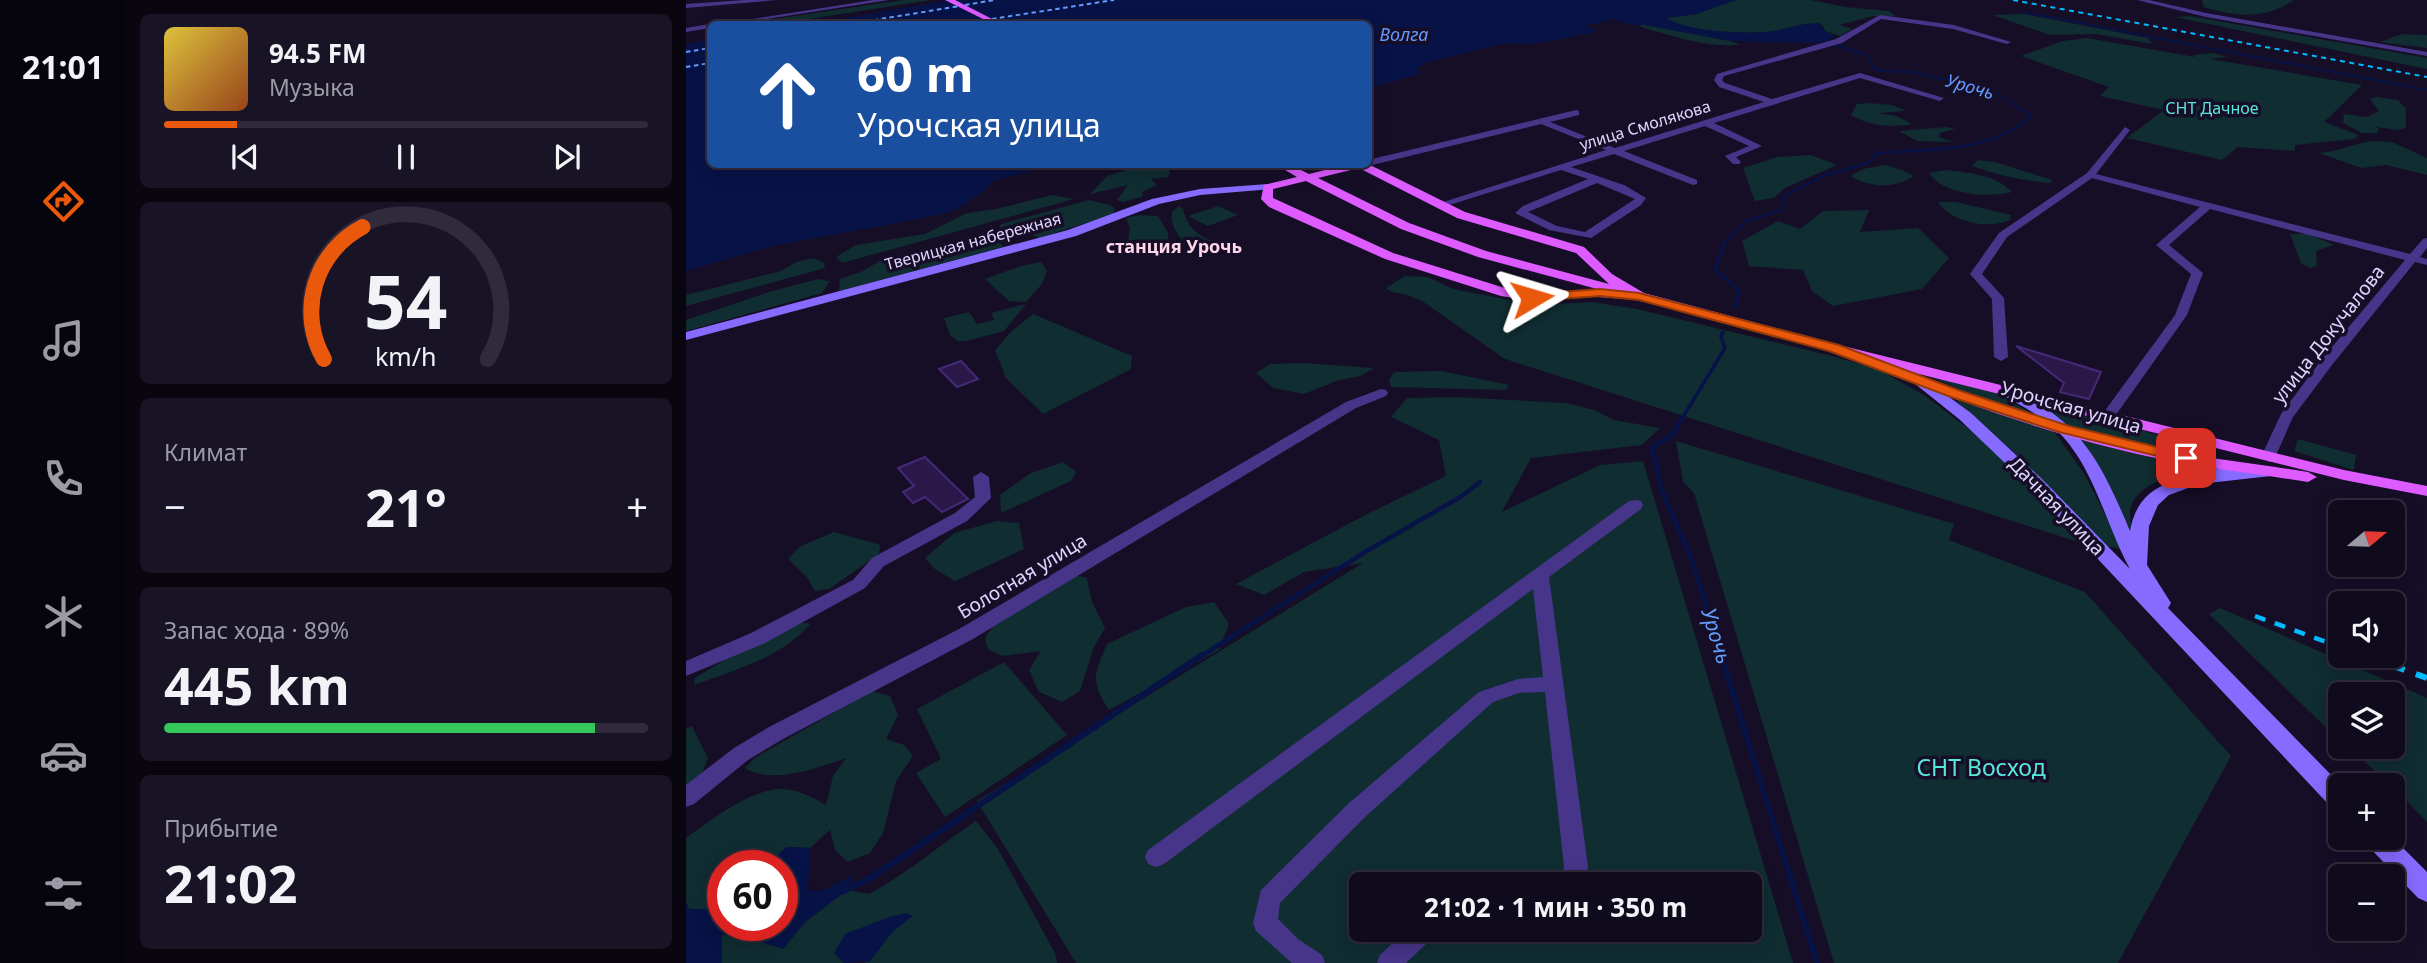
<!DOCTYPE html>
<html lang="ru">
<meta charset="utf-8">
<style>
:root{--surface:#100a1d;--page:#191326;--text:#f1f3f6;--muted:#9c9aa4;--line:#302b3b;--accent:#ea580c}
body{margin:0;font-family:"Noto Sans",sans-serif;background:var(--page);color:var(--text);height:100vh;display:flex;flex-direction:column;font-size:26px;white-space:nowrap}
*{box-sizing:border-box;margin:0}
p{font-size:23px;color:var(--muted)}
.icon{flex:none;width:38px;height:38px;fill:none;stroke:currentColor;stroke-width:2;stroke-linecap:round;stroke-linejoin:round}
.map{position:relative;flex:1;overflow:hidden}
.sheet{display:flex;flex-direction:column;gap:14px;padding:14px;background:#090610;width:560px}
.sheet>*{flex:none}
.hud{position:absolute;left:21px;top:21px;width:665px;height:147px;border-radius:10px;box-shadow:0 4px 18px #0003,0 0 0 2px var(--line);background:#1a4fa0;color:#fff;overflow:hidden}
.needle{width:46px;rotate:71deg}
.controls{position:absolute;left:1642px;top:500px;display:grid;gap:14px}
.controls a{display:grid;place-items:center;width:77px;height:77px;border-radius:10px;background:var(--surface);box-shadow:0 4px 18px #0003,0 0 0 2px var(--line);font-size:35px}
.speed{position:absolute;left:21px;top:850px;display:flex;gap:14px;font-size:35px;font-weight:700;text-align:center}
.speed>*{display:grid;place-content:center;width:91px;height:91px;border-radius:50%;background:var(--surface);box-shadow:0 4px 18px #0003,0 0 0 2px var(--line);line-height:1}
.speed .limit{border:10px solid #d22;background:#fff;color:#111}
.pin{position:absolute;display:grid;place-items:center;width:60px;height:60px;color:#fff;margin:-30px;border-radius:14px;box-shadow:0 4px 10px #0006}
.me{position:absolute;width:77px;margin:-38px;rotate:83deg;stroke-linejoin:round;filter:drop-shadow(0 0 5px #0008)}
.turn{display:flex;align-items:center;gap:24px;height:147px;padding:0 35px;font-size:32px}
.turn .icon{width:91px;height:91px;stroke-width:2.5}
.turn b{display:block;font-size:49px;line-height:60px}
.big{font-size:52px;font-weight:700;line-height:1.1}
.sheet .widget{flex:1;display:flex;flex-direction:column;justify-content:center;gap:10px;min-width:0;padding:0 24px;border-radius:10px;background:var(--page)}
.sheet .dial{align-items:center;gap:0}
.dial svg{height:182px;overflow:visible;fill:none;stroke:var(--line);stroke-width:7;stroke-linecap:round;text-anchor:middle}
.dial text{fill:var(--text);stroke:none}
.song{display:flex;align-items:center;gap:21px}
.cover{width:84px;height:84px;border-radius:10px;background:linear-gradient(135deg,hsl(50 70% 55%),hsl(20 70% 35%))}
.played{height:7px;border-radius:4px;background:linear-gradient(90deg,var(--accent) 15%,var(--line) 15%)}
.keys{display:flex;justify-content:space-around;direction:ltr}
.heat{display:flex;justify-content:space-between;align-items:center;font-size:38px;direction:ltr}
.charge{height:10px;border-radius:5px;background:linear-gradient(90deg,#34c759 89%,var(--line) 0)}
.trip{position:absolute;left:663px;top:872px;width:413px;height:70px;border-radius:10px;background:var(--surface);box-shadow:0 4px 18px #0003,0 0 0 2px var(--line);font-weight:700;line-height:70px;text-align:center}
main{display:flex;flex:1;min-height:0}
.dock{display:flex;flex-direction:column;width:126px;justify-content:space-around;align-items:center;background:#06040c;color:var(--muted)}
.dock .icon{width:49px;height:49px}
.dock .active{color:var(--accent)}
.dock b{font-size:32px;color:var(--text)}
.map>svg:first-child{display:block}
.green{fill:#102d32;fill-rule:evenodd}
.water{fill:#071347}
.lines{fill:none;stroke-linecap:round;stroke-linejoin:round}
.stream-far4{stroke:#071347;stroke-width:2}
.stream-far3{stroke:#071347;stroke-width:2.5}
.stream-far2{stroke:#071347;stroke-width:3.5}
.stream-far1{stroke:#071347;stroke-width:4.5}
.stream{stroke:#071347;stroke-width:6}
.ferry{stroke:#629cff;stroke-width:2;stroke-dasharray:4.5 3.5;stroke-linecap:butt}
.building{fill:#2a1849;stroke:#452977;stroke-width:2}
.street{fill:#473589;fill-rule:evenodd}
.secondary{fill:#876bff;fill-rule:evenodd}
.primary{fill:#dd5bff;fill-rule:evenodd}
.rail-far2{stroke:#0bf;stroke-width:2;stroke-dasharray:5 4.5;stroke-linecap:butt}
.rail-far1{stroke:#0bf;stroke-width:4.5;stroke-dasharray:11 10;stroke-linecap:butt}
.rail{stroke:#0bf;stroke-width:6;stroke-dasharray:15 12;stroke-linecap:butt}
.route{fill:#ea580c;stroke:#983908;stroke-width:2}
.labels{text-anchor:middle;stroke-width:7;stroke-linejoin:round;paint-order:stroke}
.far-park-label{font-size:16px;fill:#57e8dc;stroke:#160e27}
.far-street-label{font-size:16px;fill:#e0d4ff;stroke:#160e27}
.far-water-label{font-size:18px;font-style:italic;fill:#629cff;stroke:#160e27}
.far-neighbourhood-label{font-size:18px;font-weight:bold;fill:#ffd6e9;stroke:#160e27}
.street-label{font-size:19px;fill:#e0d4ff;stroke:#160e27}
.water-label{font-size:21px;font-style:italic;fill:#629cff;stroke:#160e27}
.near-park-label{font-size:23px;fill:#57e8dc;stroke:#160e27}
</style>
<main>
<nav class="dock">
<b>21:01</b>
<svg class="icon active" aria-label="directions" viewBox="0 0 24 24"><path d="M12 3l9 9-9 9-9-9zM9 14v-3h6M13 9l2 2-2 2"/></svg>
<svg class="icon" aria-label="music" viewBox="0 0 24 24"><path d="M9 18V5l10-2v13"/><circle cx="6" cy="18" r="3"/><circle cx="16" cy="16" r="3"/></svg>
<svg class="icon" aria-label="phone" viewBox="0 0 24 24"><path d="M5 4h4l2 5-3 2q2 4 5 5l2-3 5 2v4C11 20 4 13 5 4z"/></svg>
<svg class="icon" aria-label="climate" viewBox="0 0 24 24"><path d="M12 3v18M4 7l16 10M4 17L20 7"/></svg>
<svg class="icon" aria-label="car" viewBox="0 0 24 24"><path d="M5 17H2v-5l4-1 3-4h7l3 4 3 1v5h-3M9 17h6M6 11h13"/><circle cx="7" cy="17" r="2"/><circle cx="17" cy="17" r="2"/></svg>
<svg class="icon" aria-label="filters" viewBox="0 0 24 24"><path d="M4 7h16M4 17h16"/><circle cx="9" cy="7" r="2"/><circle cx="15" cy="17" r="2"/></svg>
</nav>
<section class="sheet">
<div class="widget">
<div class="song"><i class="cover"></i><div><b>94.5 FM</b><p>Музыка</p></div></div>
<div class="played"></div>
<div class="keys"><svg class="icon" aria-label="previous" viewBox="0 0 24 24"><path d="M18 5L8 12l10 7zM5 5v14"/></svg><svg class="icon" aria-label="pause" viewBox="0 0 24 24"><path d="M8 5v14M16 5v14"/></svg><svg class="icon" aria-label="next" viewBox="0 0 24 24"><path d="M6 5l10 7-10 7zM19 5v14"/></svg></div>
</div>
<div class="widget dial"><svg viewBox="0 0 100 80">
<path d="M14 69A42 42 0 1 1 86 69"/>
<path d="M14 69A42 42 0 0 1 31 11" stroke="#ea580c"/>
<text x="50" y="56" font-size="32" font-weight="700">54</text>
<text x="50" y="72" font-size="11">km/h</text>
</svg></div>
<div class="widget"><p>Климат</p>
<div class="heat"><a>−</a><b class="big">21°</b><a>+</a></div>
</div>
<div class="widget"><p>Запас хода · 89%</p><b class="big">445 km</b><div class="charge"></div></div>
<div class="widget"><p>Прибытие</p><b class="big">21:02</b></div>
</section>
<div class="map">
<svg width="1741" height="963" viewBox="0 0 1741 963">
<rect width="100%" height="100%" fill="#160e27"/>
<g class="green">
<path d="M217 0H246L90 24H54Z"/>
<path d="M1050 0H1125L1160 7 1202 11 1210 16H1187L1154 25 1166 29 1154 36 1139 31 1137 25C1120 21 1105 28 1088 31 1064 35 1000 32 980 18L1010 14Z"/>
<path d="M1516 0H1608C1579 20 1550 17 1518 7Z"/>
<path d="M1338 14 1462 38 1466 44 1410 34 1364 35 1307 15Z"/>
<path d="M1503 16 1741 58V69L1489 17Z"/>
<path d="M954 24 1045 41 1054 45C1023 48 985 36 955 27Z"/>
<path d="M1716 34 1741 35V48L1694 42Z"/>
<path d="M1401 38 1509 57 1507 55 1528 53 1541 57 1524 59 1676 85 1638 122 1673 135 1668 139 1609 145V151L1552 147 1536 160 1441 138 1478 110 1414 96 1423 87 1335 56 1377 41Z"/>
<path d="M1691 97 1712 100 1720 109V128L1712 130 1689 127 1693 129 1691 133H1676L1657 123 1658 114 1681 117 1693 111 1684 99Z"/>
<path d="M1183 103 1206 105 1220 111 1191 113 1210 116 1226 124C1204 128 1184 126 1165 115L1171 104Z"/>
<path d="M1261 127 1269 129 1254 133 1253 137 1266 142 1231 141 1213 131Z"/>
<path d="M1688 141 1706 142 1741 158V175L1700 165 1675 168 1633 153C1652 152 1668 143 1688 141Z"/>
<path d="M1125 155 1151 165 1099 188 1088 198 1069 201 1057 168 1091 157Z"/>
<path d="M1292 160 1309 162 1366 180 1365 183C1337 181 1312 175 1286 166Z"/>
<path d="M457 165H479L484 172 482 177 465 179 471 185 456 192 457 196 437 202 431 200 442 185 404 194 421 176Z"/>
<path d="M1199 165 1216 170 1228 176C1209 189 1184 188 1165 176L1177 169Z"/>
<path d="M1260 170C1283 173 1309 174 1326 192 1302 198 1257 195 1243 173Z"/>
<path d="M366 195 388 199 156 263 150 257 170 245 239 234 281 213 310 209Z"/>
<path d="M403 200 424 205 429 209 427 214 353 238 344 234 363 227 330 232 322 228H313L315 224Z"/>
<path d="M1252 202H1270L1325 215 1324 220C1302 230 1265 222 1252 202Z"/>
<path d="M493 206 497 209C503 229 509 234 527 241L528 248 506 249C494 239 484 228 486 212Z"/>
<path d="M532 206 552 215 522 226 502 216Z"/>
<path d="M1183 210 1174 232 1232 228 1263 258 1236 289 1147 306 1126 291 1117 270 1063 266 1056 241 1092 221 1114 229 1137 211Z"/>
<path d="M453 215 472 216 482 233 483 250 442 241 444 228 440 218Z"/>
<path d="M1604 234H1623L1648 245 1630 251 1631 266 1624 268 1615 263Z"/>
<path d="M283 239 314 243 317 247 153 291 154 279 177 271 197 259 214 258 238 249Z"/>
<path d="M128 258 138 263 139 268 0 306V295L95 271 110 262Z"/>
<path d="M355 262 361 271 356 284 340 302 323 301 299 279 335 266Z"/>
<path d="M719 276 742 277 767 289 850 305 906 302 951 309 1150 357 1193 370 1238 395 1312 451 1396 541 1392 542 819 359 736 301 718 294 706 292 700 288Z"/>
<path d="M132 279 144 281 136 293 0 331V320L83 292Z"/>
<path d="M340 304 318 331 281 341H272L264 335 258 318 283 312 291 324 308 320 305 313Z"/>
<path d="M347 314 446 356 445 369 357 414 320 378 309 350 326 331Z"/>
<path d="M618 363 688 368 675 376 653 380 618 394 587 388 570 373 584 364Z"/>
<path d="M755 371 823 385 820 390 705 387 703 380 708 372Z"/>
<path d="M1234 372 1305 391 1353 417 1285 394Z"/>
<path d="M770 397 880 403 908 410 928 420 974 428 956 445 845 458 816 512 914 465 957 461 1107 963H390L291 801 677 563 618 572 578 595 550 584 683 513 760 476 753 440 705 417 721 398ZM676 884H1064V929H676Z"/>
<path d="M1269 400 1368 431 1399 475 1437 550 1414 544 1331 455Z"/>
<path d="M1346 402C1401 417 1478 431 1527 457L1468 448 1384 427Z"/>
<path d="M1393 438 1475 460 1524 467C1500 473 1456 478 1445 506 1443 513 1445 526 1446 534L1407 456Z"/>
<path d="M1612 439 1670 455 1668 470 1608 451Z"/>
<path d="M990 441 1268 524 1263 540 1399 592 1545 756 1432 963H1148L1008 493 997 482Z"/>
<path d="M377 462 390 472 385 481 315 513 314 495 345 473Z"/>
<path d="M311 521 333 523 338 549 269 581 249 569 239 558 268 533Z"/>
<path d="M148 532 194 545 193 554 143 589 129 591 121 577 102 559 115 546Z"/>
<path d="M389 575 401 578 406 602 419 628 407 649 394 691 376 702 353 692 343 670 355 651 316 656 302 649C300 643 298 638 302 633 315 613 367 588 389 575Z"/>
<path d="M528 602 543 624 533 650 423 710C404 680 408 675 421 644L500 607Z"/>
<path d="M1534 608 1741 698V822L1706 786 1662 747H1706V695H1654V741L1523 614Z"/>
<path d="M114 622 124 624C97 657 47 671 8 685L9 678 45 656Z"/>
<path d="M318 662 381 735 259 817 230 773 255 759 231 709Z"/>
<path d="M186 691 204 696 212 715 200 739 218 745 227 756 210 781 197 833 184 853 162 862 149 850 144 830 124 848 101 847 78 866H37V909H3L0 902V838C23 821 64 790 93 789 110 788 126 797 140 805L147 776 160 758C132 768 86 785 59 768L70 757Z"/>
<path d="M6 726 22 758 14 779 0 786V729Z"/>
<path d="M290 821 312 849 369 953 371 963H177L184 961 207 931 226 916 148 952 158 963H36V935L61 937 97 949 118 923 161 890 183 894C222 873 254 845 290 821Z"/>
</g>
<g class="water">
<path d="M265 0H1050L1010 14 980 18C1000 32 1065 35 1089 31 1104 28 1118 23 1133 23L1139 31 1148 36 1141 42 1132 43 1045 41 958 25H944L927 19 899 26 912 31 872 40 842 44 820 43 741 62 730 69 736 73 734 74 683 88 682 24H123Z"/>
<path d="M24 40V164L366 165 307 181 299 190 270 210 253 215 87 246 0 271V44Z"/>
<path d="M101 847 124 848 122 890 135 891 168 875 161 890 118 923 97 949 61 937 36 935V963H0V902L3 909H37V926H96V866H78Z"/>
<path d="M221 913 227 916 207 931 184 961 158 963 148 953 159 934 203 917Z"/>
</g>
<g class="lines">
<g class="stream-far4">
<path d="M1337 12 1741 90"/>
<path d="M1146 44 1181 55 1187 68 1194 71 1226 72 1305 90 1330 106"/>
</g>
<path class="stream-far3" d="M1038 243 1060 221 1096 210 1097 197 1137 176 1182 163 1190 153C1244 149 1303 153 1346 116L1327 104"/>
<g class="stream-far2">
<path d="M1039 241 1029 269 1054 292 1048 307"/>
<path d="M994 422 1039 348 1035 337 1037 332"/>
</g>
<g class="stream-far1">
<path d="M995 420 987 434 966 448 976 491 1007 563 1036 657"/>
<path d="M514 657 679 552 776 496 794 482"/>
</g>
<g class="stream">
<path d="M1035 655 1131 963"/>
<path d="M156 892 186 877 516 655"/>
</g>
<g class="ferry">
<path d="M279 5 308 0"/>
<path d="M306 19 428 0"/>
<path d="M164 24 274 6"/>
<path d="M271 24 301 20"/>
<path d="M0 52 24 48"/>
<path d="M0 67 24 63"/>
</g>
</g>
<g class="building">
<path d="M1330 346 1415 372 1403 399 1374 392 1378 383Z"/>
<path d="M275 361 292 379 271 387 253 369Z"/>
<path d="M239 457 282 499 256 512 239 497 227 503 217 492 228 486 212 468Z"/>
</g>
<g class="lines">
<g class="street">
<path d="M59 0H91L0 8V4Z"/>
<path d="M187 0H203L49 24H35Z"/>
<path d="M1451 0H1463L1520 13 1741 52V56L1520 17Z"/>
<path d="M1194 15 1268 25 1325 42 1321 44 1267 29 1195 19 1156 43 1038 76 1036 80 1039 83 1086 99 1174 73 1258 98 1254 101 1174 78 1028 123 1076 146 1050 157 1055 162 1053 164H1047L1039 156 1063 146 1019 126 938 151 1011 180V184L1007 185 928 154 885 167 938 185 960 198 955 205 905 238 863 230 829 213 837 206 902 179 875 170 757 207 748 205 920 150 855 124 682 166 678 164H682V160L890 110 893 111V115L864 122 929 148 1078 102 1033 87 1028 80 1031 74 1150 39ZM911 183 949 199 899 232 871 226 842 212Z"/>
<path d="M24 24H26L24 28 0 32V28Z"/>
<path d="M1439 127 1444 130 1410 174 1724 254 1737 239 1741 238V248L1734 257 1741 259V265L1729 262 1646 365 1607 417 1588 460 1583 462 1575 457 1595 414 1636 359 1719 260 1524 209 1483 245 1517 273 1501 315 1427 419H1417L1415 416 1489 315 1505 274 1470 245 1514 207 1406 178 1321 237 1296 274 1318 298 1322 357 1315 361 1308 357 1306 299 1284 274 1313 233 1401 173Z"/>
<path d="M695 389 700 390 702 393 700 396 670 408 287 639 97 739 62 760 8 804 0 807V785L48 748 83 727 273 629 660 402Z"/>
<path d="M295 472 303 477 305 498 281 521 198 566 179 588 79 643 0 676V661L65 633 167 580 186 558 269 513 289 497 287 477Z"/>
<path d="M949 500 955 501 957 505 955 509 863 577 902 867 898 884H874L878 867 859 692 833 693 807 702 679 817 594 903 592 919 612 939 636 955 639 963H606L570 931 567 923 575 890 663 803 793 692 832 679 857 677 847 589 478 864 470 867 462 864 459 857 462 850 943 501Z"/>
<path d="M721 929H758L755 937 742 942 720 963H691L694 955Z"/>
</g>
<g class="secondary">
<path d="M582 184 588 187 586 189 514 195 473 204 390 236 0 340V332L382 230 466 199 514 189Z"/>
<path d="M1233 375 1285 413 1358 481 1444 569C1418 522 1408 463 1367 427 1350 413 1331 403 1312 393L1309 390 1312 387C1322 384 1332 391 1341 397 1400 428 1419 472 1444 531 1446 519 1451 506 1460 497 1483 474 1554 461 1585 468L1588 472 1585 476 1513 484 1483 495 1472 505 1463 526 1461 565 1485 603 1482 608 1656 786 1654 810 1645 807 1346 489 1273 419 1228 383 1225 380Z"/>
<path d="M1706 837 1741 872V902L1732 898 1682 846 1679 838Z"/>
</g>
<g class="primary">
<path d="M259 0H269L316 24H307Z"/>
<path d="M589 164H603L623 174 663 164H682L779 212 898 247 926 274 958 293 1153 345 1658 470 1741 486V496L1658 480 1221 371C1303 402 1388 432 1475 449 1523 459 1573 464 1622 472L1631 477 1622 482C1573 474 1523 469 1474 459 1383 440 1294 409 1208 376L1205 373 1212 369 953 300 899 296 846 301 815 296 699 259 583 207 575 199 578 185 611 177ZM673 168 771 218 890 253 923 284 800 251 723 223 632 178ZM620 181 715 229 792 257 911 289 846 293 822 289 707 253 587 198V189Z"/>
</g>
<path class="rail-far2" d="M1327 0 1741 77"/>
<path class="rail-far1" d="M1569 616 1654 647"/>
<path class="rail" d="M1679 656 1741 678"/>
</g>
<path class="route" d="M914 289 953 293 1153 345 1275 391 1383 426 1505 455 1508 458 1500 463 1373 432 1265 397 1143 351 953 300 914 296 846 301 840 298 846 294Z"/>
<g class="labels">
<g class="far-park-label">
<text x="1526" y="114">СНТ Дачное</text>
</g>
<g class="far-street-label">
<text transform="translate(959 125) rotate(-17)" y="6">улица Смолякова</text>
<text transform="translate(287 241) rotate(-15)" y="6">Тверицкая набережная</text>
</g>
<g class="far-water-label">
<text x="718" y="41">Волга</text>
<text transform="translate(1284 87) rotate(16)" y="6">Урочь</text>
</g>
<g class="far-neighbourhood-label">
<text x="488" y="253">станция Урочь</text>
</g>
<g class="street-label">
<text transform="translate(1642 334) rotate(-52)" y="7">улица Докучалова</text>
<text transform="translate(1385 407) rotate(16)" y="7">Урочская улица</text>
<text transform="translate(1371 506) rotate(46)" y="7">Дачная улица</text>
<text transform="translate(336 576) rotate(-31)" y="7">Болотная улица</text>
</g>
<g class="water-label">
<text transform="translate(1030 636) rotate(73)" y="7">Урочь</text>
</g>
<g class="near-park-label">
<text x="1295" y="776">СНТ Восход</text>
</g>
</g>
</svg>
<div class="controls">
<a><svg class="needle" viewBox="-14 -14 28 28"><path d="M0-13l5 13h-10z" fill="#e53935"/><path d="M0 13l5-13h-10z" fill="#9c9aa4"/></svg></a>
<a><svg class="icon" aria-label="sound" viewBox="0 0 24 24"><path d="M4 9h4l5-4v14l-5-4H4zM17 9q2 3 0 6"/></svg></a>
<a><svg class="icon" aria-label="layers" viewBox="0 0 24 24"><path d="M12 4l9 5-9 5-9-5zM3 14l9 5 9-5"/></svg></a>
<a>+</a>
<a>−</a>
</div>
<div class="speed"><div class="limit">60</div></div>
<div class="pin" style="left:1500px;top:458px;background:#d93025"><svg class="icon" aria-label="arrive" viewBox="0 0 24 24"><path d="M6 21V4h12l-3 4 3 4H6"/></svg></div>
<svg class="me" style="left:846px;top:298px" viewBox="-20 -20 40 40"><path d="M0-17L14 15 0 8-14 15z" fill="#ea580c" stroke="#fff" stroke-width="4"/></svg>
<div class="trip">21:02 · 1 мин · 350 m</div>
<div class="hud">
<div class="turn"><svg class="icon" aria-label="ahead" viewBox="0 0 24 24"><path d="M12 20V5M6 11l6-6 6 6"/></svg><div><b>60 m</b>Урочская улица</div></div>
</div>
</div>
</main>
